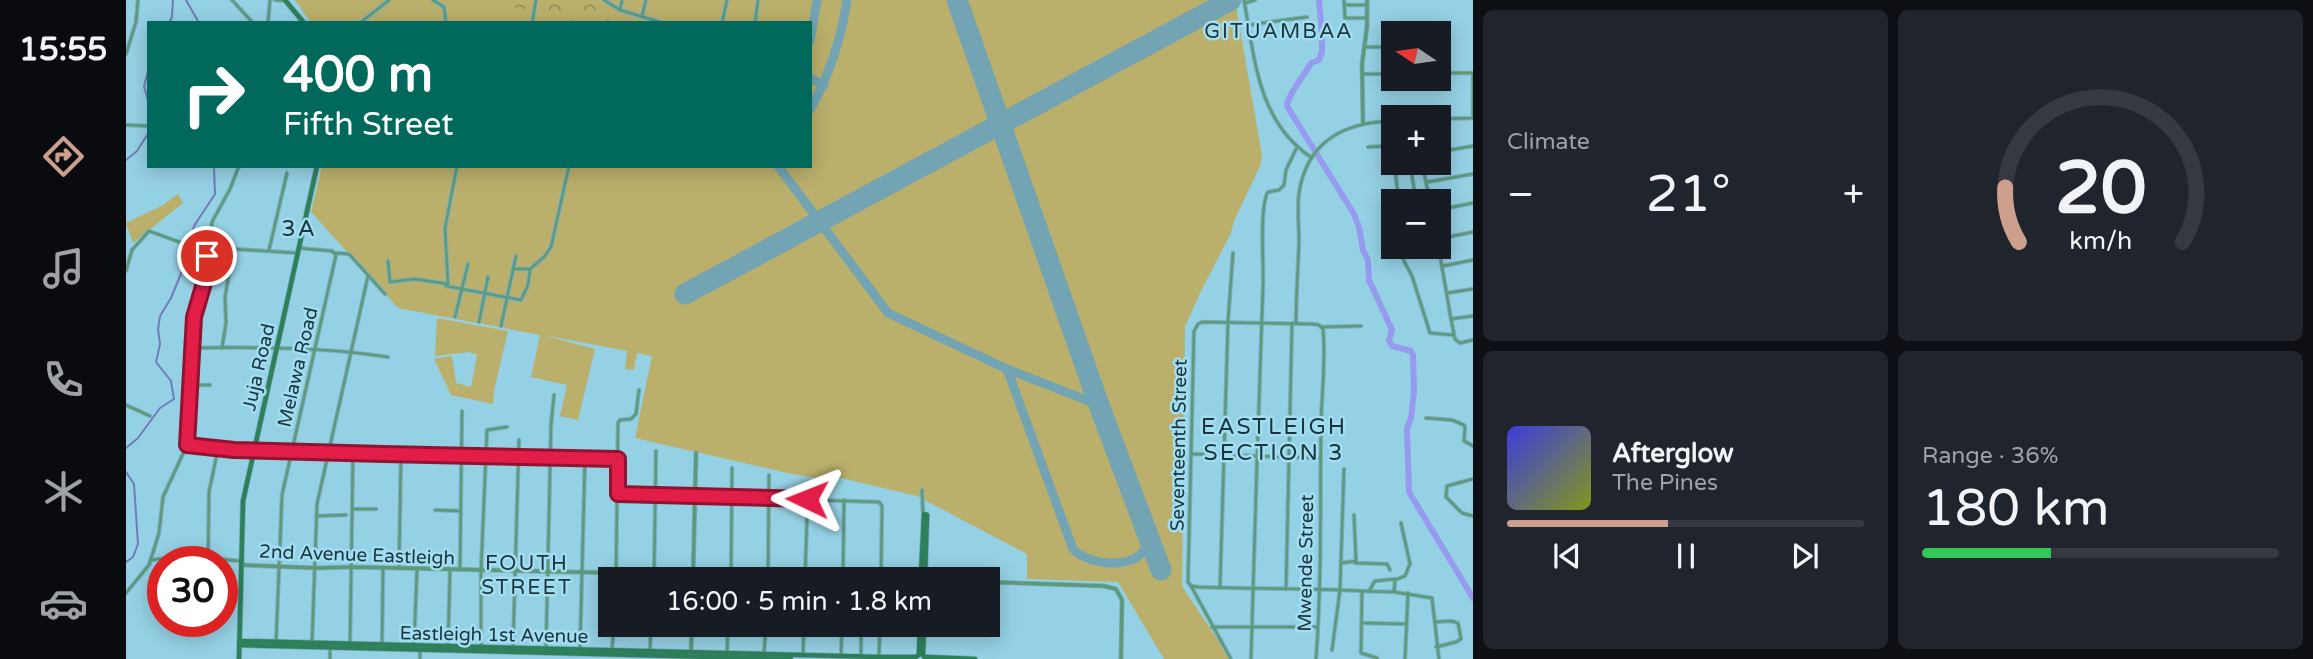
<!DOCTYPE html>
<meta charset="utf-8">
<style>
:root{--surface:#171b24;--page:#20242c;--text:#f1f3f6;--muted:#9ea1a6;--line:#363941;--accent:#cda08e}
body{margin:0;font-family:"Varela Round",sans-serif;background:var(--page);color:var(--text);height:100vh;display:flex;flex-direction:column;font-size:26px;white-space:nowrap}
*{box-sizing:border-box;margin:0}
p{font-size:23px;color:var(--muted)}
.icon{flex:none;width:38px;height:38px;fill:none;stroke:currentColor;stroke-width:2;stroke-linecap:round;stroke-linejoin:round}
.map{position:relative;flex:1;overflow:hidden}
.sheet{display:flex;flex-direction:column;gap:10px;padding:10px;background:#0d0f14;width:840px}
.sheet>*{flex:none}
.hud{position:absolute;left:21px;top:21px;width:665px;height:147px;border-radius:0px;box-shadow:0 4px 18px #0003;background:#00695c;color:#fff;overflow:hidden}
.needle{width:46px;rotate:283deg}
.buttons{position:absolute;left:1255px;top:21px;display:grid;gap:14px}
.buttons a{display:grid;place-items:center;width:70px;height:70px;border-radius:0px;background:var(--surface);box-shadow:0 4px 18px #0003;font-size:35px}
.speed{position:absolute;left:21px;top:546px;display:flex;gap:14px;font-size:35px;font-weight:700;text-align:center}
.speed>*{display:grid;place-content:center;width:91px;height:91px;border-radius:50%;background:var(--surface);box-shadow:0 4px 18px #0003;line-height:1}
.speed .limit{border:10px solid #d22;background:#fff;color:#111}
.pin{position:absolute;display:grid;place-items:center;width:60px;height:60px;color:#fff;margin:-30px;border:4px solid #fff;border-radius:50%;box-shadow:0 2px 7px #0007}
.me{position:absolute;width:77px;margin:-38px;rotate:272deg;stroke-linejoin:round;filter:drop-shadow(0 0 5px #0008)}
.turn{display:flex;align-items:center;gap:24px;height:147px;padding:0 21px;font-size:32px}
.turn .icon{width:91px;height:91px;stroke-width:2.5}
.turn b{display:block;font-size:49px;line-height:60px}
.big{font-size:52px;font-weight:600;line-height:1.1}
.sheet .card{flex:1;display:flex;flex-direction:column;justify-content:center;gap:10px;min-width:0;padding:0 24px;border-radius:10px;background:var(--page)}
.sheet .dial{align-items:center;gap:0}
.dial svg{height:182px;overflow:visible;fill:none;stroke:var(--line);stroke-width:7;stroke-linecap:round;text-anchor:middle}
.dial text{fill:var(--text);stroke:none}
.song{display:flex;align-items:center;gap:21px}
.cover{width:84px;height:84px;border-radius:10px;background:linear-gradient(135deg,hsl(240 70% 55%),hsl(70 70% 35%))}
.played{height:7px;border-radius:4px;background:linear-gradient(90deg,var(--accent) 45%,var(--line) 45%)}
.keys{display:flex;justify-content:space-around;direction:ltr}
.heat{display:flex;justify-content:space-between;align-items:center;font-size:38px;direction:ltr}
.charge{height:10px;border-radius:5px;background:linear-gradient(90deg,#34c759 36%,var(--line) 0)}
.sheet .tiles{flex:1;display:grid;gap:10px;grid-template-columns:repeat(2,1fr)}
.trip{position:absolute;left:472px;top:567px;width:402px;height:70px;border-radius:0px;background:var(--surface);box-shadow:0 4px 18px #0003;font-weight:600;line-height:70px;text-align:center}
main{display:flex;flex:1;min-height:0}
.tabs{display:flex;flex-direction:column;width:126px;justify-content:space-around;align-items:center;background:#090b0e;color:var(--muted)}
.tabs .icon{width:49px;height:49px}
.tabs .on{color:var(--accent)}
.tabs b{font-size:32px;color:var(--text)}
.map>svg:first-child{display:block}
.green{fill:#baaf6b}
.forest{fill:url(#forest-crowns)}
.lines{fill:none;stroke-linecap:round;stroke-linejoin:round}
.stream{stroke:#717cb9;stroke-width:2}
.river{stroke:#969bef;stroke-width:6}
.taxiway{stroke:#72a4b4;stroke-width:9}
.runway{stroke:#72a4b4;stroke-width:21}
.minor-casing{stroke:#7aaec0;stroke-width:4.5}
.tertiary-casing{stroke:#7aaec0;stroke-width:5}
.secondary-casing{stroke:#7aaec0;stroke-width:6}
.minor{stroke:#5c9a7a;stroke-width:2.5}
.tertiary{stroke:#5c9a7a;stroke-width:3.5}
.secondary{stroke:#2e805a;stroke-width:4.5}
.route-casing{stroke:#92132f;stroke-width:18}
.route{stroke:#e11d48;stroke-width:12}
.labels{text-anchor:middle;stroke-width:5;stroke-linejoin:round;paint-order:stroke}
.street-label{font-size:19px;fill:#1c343c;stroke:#a1def2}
.neighbourhood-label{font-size:21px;letter-spacing:2px;fill:#1c343c;stroke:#a1def2}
.quarter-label{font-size:23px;letter-spacing:2px;fill:#1c343c;stroke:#a1def2}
</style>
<main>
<nav class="tabs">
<b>15:55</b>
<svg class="icon on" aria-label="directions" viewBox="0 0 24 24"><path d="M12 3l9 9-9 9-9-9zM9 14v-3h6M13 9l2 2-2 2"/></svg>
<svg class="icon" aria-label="music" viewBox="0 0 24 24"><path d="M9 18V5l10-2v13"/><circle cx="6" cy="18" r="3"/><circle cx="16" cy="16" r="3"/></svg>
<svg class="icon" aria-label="phone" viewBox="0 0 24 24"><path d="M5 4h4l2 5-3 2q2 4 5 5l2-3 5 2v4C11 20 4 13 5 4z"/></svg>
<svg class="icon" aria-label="climate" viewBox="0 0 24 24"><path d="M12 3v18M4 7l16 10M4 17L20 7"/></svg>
<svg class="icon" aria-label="car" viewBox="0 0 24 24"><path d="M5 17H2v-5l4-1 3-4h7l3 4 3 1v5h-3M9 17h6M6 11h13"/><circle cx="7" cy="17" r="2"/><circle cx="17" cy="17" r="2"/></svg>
</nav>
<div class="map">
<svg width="1347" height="659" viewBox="0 0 1347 659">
<defs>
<pattern id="forest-crowns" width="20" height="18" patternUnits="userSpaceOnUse" patternTransform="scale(1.75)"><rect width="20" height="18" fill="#baaf6b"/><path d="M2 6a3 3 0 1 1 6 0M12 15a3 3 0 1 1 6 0" fill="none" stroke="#968f59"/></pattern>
</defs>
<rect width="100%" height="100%" fill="#95d1e5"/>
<g class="green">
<path d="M169 0H1109L1136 156 1134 166 1108 221 1105 233 1073 295 1059 327 1056 584 1057 588 1105 659H1038L992 582 901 579V554L791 496 715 478 697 479 666 474 509 438 526 356 511 353 508 370 499 369 501 351 417 335 469 349 452 420 434 416 441 385 405 377 414 335 272 308 185 212 196 166H684V23H185Z"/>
<path d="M52 194 57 203 7 243 0 223 37 205Z"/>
<path d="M311 318 382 331 368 391 367 404 325 395 308 359 326 356 330 383 345 387 351 355 344 352 309 356Z"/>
</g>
<path class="forest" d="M382 0H469V8L481 0H489L483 13 484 23H444L443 9 434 19 416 10 407 3 397 10 380 4Z"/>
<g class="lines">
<g class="stream">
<path d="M60 0 73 23"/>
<path d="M43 23 46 17 47 0"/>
<path d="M23 68 18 86 23 104"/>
<path d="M0 160 11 151 23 132"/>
<path d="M0 448 12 438 34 408 48 399 45 381 30 362 34 344 32 329 34 316 45 298 63 254 68 226 89 194 88 166"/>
<path d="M0 472 8 484 12 544 7 557 0 562"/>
</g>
<path class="river" d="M1193 0 1196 35V51L1193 60 1185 63C1179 74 1161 96 1161 106L1228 214 1233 227 1237 250 1242 260 1243 280 1266 330 1263 340 1266 346 1285 351 1287 355 1288 392 1285 418 1281 429 1283 492 1347 598"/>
<g class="taxiway">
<path d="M684 41 691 0"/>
<path d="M684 78 698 85"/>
<path d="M684 110C704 74 715 40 721 0"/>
<path d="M652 166 762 313 881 369 973 405"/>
<path d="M881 369 947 549C966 569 1026 571 1022 533"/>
</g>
<g class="runway">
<path d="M831 0 973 405 1035 570"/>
<path d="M559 294 1105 0"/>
</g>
<defs>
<g id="minor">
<path d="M106 0 127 23"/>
<path d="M149 0 160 1"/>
<path d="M307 0 318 7 320 23"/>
<path d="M478 0 494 10 496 0"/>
<path d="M1118 0C1129 59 1131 121 1186 158"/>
<path d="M1218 0 1219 18H1241"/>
<path d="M1119 3 1129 0"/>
<path d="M1218 5H1241"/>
<path d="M494 10 537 23"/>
<path d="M516 16 520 0"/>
<path d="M142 23 144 0"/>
<path d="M234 23 263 0"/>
<path d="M406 23 410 0"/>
<path d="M596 23 601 0"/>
<path d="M629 23 632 0"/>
<path d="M1123 25 1181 17"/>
<path d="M1239 47H1267"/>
<path d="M0 54 10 22 12 0"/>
<path d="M1312 73H1347"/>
<path d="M1236 74H1267"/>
<path d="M1312 119 1347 118V73"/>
<path d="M0 125 22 126"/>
<path d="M1242 147 1262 146 1267 150"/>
<path d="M1312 152 1347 146"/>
<path d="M1268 163 1273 201"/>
<path d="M1284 163 1290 201"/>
<path d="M1296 163 1304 201"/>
<path d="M1301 182 1347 174"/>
<path d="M1312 210 1347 203"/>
<path d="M1312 239 1347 232"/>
<path d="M1312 244 1325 319 1347 316"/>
<path d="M1275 247 1278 261 1286 276 1304 333 1327 335"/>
<path d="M143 250 161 173"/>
<path d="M210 253 223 254 259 294"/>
<path d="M262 261 264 282 289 279 322 284 319 228 331 166"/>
<path d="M1317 266 1347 260"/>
<path d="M387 269H404L418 257 425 247 443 166"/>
<path d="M0 271 6 250 23 231 56 243 83 244 107 249 172 253"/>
<path d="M320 286 395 300 402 285 404 269"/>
<path d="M1321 293 1347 289"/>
<path d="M329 317 342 264"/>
<path d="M1325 319 1329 339 1334 343 1347 340"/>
<path d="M353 322 362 277"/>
<path d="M1170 323C1170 296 1172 269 1173 242 1173 225 1171 209 1173 193 1181 141 1219 122 1267 121"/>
<path d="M375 326 390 256"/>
<path d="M1196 327 1235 326"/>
<path d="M66 348C131 347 197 347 262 357"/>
<path d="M96 348 100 323 99 297 107 251"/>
<path d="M64 385H84"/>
<path d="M0 405 24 416"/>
<path d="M1300 418 1326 420 1338 425 1339 428 1338 441 1347 446"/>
<path d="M61 445 127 450"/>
<path d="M1067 454 1195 458"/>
<path d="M1347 479 1321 486 1320 497 1336 513 1347 516"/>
<path d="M796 490 797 514"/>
<path d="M492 494 753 502 756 506 755 579"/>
<path d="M227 509H250"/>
<path d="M309 510 335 511"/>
<path d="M192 516 220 515"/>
<path d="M25 560 58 556 115 561"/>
<path d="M82 562 83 492 92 449"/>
<path d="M1215 563 1230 561 1228 515"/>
<path d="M1229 563 1261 564 1264 570"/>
<path d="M273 567 275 454"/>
<path d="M334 568 336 411"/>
<path d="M717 577 718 500"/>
<path d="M490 579 492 423 494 420 505 419 510 414 513 390"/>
<path d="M528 579 530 451"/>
<path d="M605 579 606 468"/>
<path d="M642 579 643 475"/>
<path d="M679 579 682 486"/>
<path d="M1065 586 1105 659"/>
<path d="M1094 588 1102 321 1107 253"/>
<path d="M1160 589 1166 323"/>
<path d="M1236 591 1268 592 1306 598 1313 659"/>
<path d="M1243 591 1249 581 1269 579"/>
<path d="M1268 592 1269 580 1279 576 1284 564 1275 523"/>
<path d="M0 593 23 565 33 533 37 497 61 445 69 313 78 283 86 222 104 189 113 166"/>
<path d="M1309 622 1325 621 1332 623 1335 639 1330 642 1310 647"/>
<path d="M1236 623 1281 624"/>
<path d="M1086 627H1191"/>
<path d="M150 643 156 495 210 255 206 251 173 248"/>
<path d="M186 643 191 504 242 276"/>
<path d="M224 645 227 452"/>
<path d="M256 645 257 568"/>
<path d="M288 645 291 570"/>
<path d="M322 646 324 570"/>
<path d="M355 646V571L361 430 381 427"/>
<path d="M387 646 393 440"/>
<path d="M420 648 425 425 428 395"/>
<path d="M454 648 459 458"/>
<path d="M486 649 488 625"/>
<path d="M524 649 525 625"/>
<path d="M1206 650 1214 590 1218 469"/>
<path d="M601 653 602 625"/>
<path d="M638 653 640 625"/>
<path d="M677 655 678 625"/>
<path d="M715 656 716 625"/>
<path d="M735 656V625"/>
<path d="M753 656 754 625"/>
<path d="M204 659V648"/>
<path d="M294 659V649"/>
<path d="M1125 659C1129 535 1132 410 1137 286 1138 266 1133 206 1142 192L1153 190 1158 185 1160 170 1171 147"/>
<path d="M1190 659C1196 580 1194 500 1195 421 1196 391 1200 360 1197 329L1193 325 1186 324 1076 322 1072 324 1068 331 1062 582 1065 586 1072 587C1127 589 1181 588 1236 591L1235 653 1251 658"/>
<path d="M1279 659 1282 593"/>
</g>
<g id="tertiary">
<path d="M1237 123 1236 64 1241 27V0"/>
<path d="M128 450 492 459"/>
<path d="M115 565 190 568 225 567 767 579"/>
<path d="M567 579 570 453"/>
<path d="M863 582 978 586 990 589 996 600 995 659"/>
<path d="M565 652 566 625"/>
</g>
<g id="secondary">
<path d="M159 0 178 23"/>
<path d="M795 575 798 514 801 515 799 575"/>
<path d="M792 579 798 575 802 579"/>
<path d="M114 641 753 657H790L795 653 800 659"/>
<path d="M113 645 665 659"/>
<path d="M793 654 794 625"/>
<path d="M797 654 798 625"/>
<path d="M800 657 849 659"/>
<path d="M113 659 117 501 191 166"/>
</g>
</defs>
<use href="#minor" class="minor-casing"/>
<use href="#tertiary" class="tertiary-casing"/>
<use href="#secondary" class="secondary-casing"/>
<use href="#minor" class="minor"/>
<use href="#tertiary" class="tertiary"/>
<use href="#secondary" class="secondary"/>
</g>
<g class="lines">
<defs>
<path id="route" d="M81 256 78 283 68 317 61 445 108 450 258 454 492 459V494L681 499"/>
</defs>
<use href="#route" class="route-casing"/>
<use href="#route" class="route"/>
</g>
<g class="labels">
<g class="street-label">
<text transform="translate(132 367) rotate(-77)" y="7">Juja Road</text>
<text transform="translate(171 367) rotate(-77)" y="7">Melawa Road</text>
<text transform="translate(1052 445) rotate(-89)" y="7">Seventeenth Street</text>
<text transform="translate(231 554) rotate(2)" y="7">2nd Avenue Eastleigh</text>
<text transform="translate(1179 563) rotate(-89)" y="7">Mwende Street</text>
<text transform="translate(368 634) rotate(1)" y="7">Eastleigh 1st Avenue</text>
</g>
<g class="neighbourhood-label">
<text x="1153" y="38">GITUAMBAA</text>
<text x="401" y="570">FOUTH<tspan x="401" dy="24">STREET</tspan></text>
</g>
<g class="quarter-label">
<text x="173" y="236">3A</text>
<text x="1148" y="434">EASTLEIGH<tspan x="1148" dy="26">SECTION 3</tspan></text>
</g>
</g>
</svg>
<div class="buttons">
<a><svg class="needle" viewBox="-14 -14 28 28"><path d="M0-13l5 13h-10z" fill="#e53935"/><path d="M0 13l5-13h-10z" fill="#9ea1a6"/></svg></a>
<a>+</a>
<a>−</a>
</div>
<div class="speed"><div class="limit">30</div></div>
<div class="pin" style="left:81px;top:256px;background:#d93025"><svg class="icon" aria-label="arrive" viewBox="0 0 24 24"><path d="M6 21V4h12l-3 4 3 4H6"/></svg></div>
<svg class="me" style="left:681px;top:499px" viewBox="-20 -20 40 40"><path d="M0-17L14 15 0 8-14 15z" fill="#e11d48" stroke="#fff" stroke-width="4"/></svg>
<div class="trip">16:00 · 5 min · 1.8 km</div>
<div class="hud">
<div class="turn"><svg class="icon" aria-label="right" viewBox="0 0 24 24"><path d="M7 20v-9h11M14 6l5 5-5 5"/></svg><div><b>400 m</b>Fifth Street</div></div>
</div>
</div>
<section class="sheet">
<div class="tiles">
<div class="card"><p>Climate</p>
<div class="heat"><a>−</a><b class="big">21°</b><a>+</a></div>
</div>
<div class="card dial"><svg viewBox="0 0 100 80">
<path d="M14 69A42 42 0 1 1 86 69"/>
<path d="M14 69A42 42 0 0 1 8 45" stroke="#cda08e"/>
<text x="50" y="56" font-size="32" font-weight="700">20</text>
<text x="50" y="72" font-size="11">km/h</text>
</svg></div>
<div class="card">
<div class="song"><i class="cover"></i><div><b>Afterglow</b><p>The Pines</p></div></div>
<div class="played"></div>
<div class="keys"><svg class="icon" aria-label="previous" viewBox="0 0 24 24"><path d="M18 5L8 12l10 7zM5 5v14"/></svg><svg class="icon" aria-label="pause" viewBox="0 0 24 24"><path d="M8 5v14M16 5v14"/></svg><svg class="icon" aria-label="next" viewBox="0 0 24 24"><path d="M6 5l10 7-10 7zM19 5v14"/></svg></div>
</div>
<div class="card"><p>Range · 36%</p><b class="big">180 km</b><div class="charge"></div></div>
</div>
</section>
</main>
